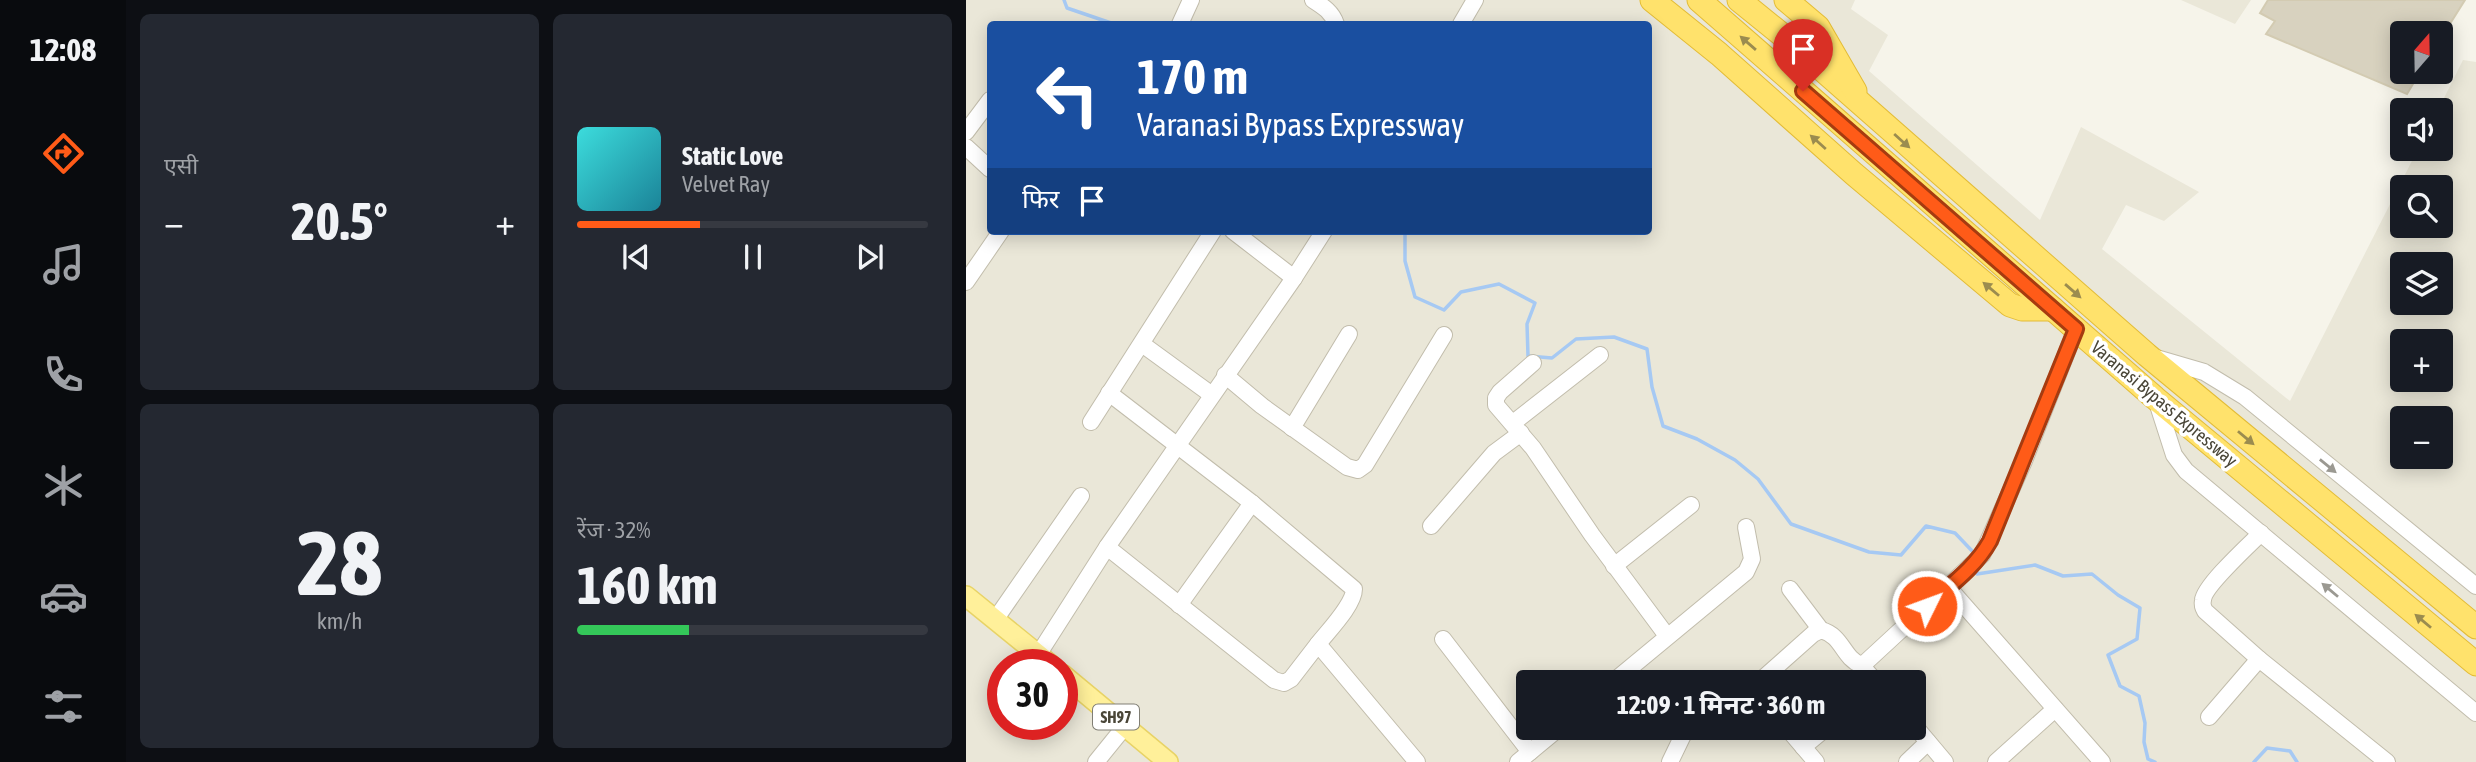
<!DOCTYPE html>
<html lang="hi">
<meta charset="utf-8">
<style>
:root{--surface:#171b24;--page:#242831;--text:#f1f3f6;--muted:#9ea1a6;--line:#363941;--accent:#ff5b18}
body{margin:0;font-family:"Asap Condensed","Noto Sans Devanagari",sans-serif;background:var(--page);color:var(--text);height:100vh;display:flex;flex-direction:column;font-size:26px;white-space:nowrap}
*{box-sizing:border-box;margin:0}
p{font-size:23px;color:var(--muted)}
.icon{flex:none;width:38px;height:38px;fill:none;stroke:currentColor;stroke-width:2;stroke-linecap:round;stroke-linejoin:round}
.map{position:relative;flex:1;overflow:hidden}
.drawer{display:flex;flex-direction:column;gap:14px;padding:14px;background:#0d0f14;width:840px}
.drawer>*{flex:none}
.guide{position:absolute;left:21px;top:21px;width:665px;height:214px;border-radius:7px;box-shadow:0 4px 18px #0003;background:#1a4fa0;color:#fff;overflow:hidden}
.needle{width:46px;rotate:20deg}
.buttons{position:absolute;left:1424px;top:21px;display:grid;gap:14px}
.buttons a{display:grid;place-items:center;width:63px;height:63px;border-radius:7px;background:var(--surface);box-shadow:0 4px 18px #0003;font-size:35px}
.speed{position:absolute;left:21px;top:649px;display:flex;gap:14px;font-size:35px;font-weight:700;text-align:center}
.speed>*{display:grid;place-content:center;width:91px;height:91px;border-radius:50%;background:var(--surface);box-shadow:0 4px 18px #0003;line-height:1}
.speed .limit{border:10px solid #d22;background:#fff;color:#111}
.pin{position:absolute;display:grid;place-items:center;width:60px;height:60px;color:#fff;margin:-72px -30px;border-radius:50% 50% 50% 0;rotate:-45deg;box-shadow:0 0 7px #0007}
.pin .icon{rotate:45deg}
.me{position:absolute;width:77px;margin:-38px;rotate:48deg;stroke-linejoin:round;filter:drop-shadow(0 0 5px #0008)}
.turn{display:flex;align-items:center;gap:24px;height:147px;padding:0 35px;font-size:32px}
.turn .icon{width:91px;height:91px;stroke-width:2.5}
.turn b{display:block;font-size:49px;line-height:60px}
.then{display:flex;align-items:center;height:66px;padding:0 35px;background:#0003;gap:14px;font-size:26px}
.big{font-size:52px;font-weight:700;line-height:1.1}
.drawer .tile{flex:1;display:flex;flex-direction:column;justify-content:center;gap:10px;min-width:0;padding:0 24px;border-radius:10px;background:var(--page)}
.drawer .dial{align-items:center;gap:0}
.dial b{font-size:91px;line-height:1}
.song{display:flex;align-items:center;gap:21px}
.cover{width:84px;height:84px;border-radius:10px;background:linear-gradient(135deg,hsl(180 70% 55%),hsl(190 70% 35%))}
.played{height:7px;border-radius:4px;background:linear-gradient(90deg,var(--accent) 35%,var(--line) 35%)}
.keys{display:flex;justify-content:space-around;direction:ltr}
.heat{display:flex;justify-content:space-between;align-items:center;font-size:38px;direction:ltr}
.charge{height:10px;border-radius:5px;background:linear-gradient(90deg,#34c759 32%,var(--line) 0)}
.drawer .tiles{flex:1;display:grid;gap:14px;grid-template-columns:repeat(2,1fr)}
.trip{position:absolute;left:550px;top:670px;width:410px;height:70px;border-radius:7px;background:var(--surface);box-shadow:0 4px 18px #0003;font-weight:700;line-height:70px;text-align:center}
main{display:flex;flex:1;min-height:0}
.tabs{display:flex;flex-direction:column;width:126px;justify-content:space-around;align-items:center;background:#090b0e;color:var(--muted)}
.tabs .icon{width:49px;height:49px}
.tabs .selected{color:var(--accent)}
.tabs b{font-size:32px;color:var(--text)}
.map>svg:first-child{display:block}
.residential{fill:#eae7d8;fill-rule:evenodd}
.lines{fill:none;stroke-linecap:round;stroke-linejoin:round}
.stream{stroke:#a6c9f3;stroke-width:3.5}
.building{fill:#d8d2bf;stroke:#d3cbb2;stroke-width:2}
.minor-casing{stroke:#c2bdac;stroke-width:18}
.major-casing{stroke:#e8d366;stroke-width:22}
.highway-casing{stroke:#e3bc37;stroke-width:25}
.minor{stroke:#fff;stroke-width:16}
.major{stroke:#fff09a;stroke-width:19}
.highway{stroke:#ffe26c;stroke-width:23}
.oneway{fill:#9b8c4f}
.oneway2{fill:#9b9992}
.route-casing{stroke:#a63b10;stroke-width:18}
.route{stroke:#ff5b18;stroke-width:12}
.labels{text-anchor:middle;stroke-width:7;stroke-linejoin:round;paint-order:stroke}
.shield{fill:#fff;stroke:#807e74;stroke-width:2}
.shield-label{font-size:16px;font-weight:bold;fill:#4a4638}
.street-label{font-size:18px;fill:#4a4638;stroke:#fff}
</style>
<main>
<nav class="tabs">
<b>12:08</b>
<svg class="icon selected" aria-label="directions" viewBox="0 0 24 24"><path d="M12 3l9 9-9 9-9-9zM9 14v-3h6M13 9l2 2-2 2"/></svg>
<svg class="icon" aria-label="music" viewBox="0 0 24 24"><path d="M9 18V5l10-2v13"/><circle cx="6" cy="18" r="3"/><circle cx="16" cy="16" r="3"/></svg>
<svg class="icon" aria-label="phone" viewBox="0 0 24 24"><path d="M5 4h4l2 5-3 2q2 4 5 5l2-3 5 2v4C11 20 4 13 5 4z"/></svg>
<svg class="icon" aria-label="climate" viewBox="0 0 24 24"><path d="M12 3v18M4 7l16 10M4 17L20 7"/></svg>
<svg class="icon" aria-label="car" viewBox="0 0 24 24"><path d="M5 17H2v-5l4-1 3-4h7l3 4 3 1v5h-3M9 17h6M6 11h13"/><circle cx="7" cy="17" r="2"/><circle cx="17" cy="17" r="2"/></svg>
<svg class="icon" aria-label="filters" viewBox="0 0 24 24"><path d="M4 7h16M4 17h16"/><circle cx="9" cy="7" r="2"/><circle cx="15" cy="17" r="2"/></svg>
</nav>
<section class="drawer">
<div class="tiles">
<div class="tile"><p>एसी</p>
<div class="heat"><a>−</a><b class="big">20.5°</b><a>+</a></div>
</div>
<div class="tile">
<div class="song"><i class="cover"></i><div><b>Static Love</b><p>Velvet Ray</p></div></div>
<div class="played"></div>
<div class="keys"><svg class="icon" aria-label="previous" viewBox="0 0 24 24"><path d="M18 5L8 12l10 7zM5 5v14"/></svg><svg class="icon" aria-label="pause" viewBox="0 0 24 24"><path d="M8 5v14M16 5v14"/></svg><svg class="icon" aria-label="next" viewBox="0 0 24 24"><path d="M6 5l10 7-10 7zM19 5v14"/></svg></div>
</div>
<div class="tile dial"><b>28</b><p>km/h</p></div>
<div class="tile"><p>रेंज · 32%</p><b class="big">160 km</b><div class="charge"></div></div>
</div>
</section>
<div class="map">
<svg width="1510" height="762" viewBox="0 0 1510 762">
<rect width="100%" height="100%" fill="#f6f4ea"/>
<g class="residential">
<path d="M0 0H889L885 9 922 35 903 71 1074 220 1115 127 1233 192 1198 221 1160 205 1136 249 1324 401 1452 149H1475V110H1472L1497 60 1510 62V762H0ZM24 24H682V231H24ZM1437 187H1475V226H1437ZM1437 264H1475V303H1437ZM1437 341H1475V380H1437ZM1437 418H1475V457H1437ZM37 665H96V724H37ZM562 682H947V728H562Z"/>
<path d="M1215 0H1285L1269 24Z"/>
</g>
<g class="lines">
<g class="stream">
<path d="M98 0 101 8 148 24"/>
<path d="M439 231V261L449 297 478 310 495 292 533 284 569 303 561 324 562 356 586 358 610 339 648 337 681 349 686 387 697 426 731 439 769 460 792 479 825 524 903 552 935 555 960 526 989 533 1009 554"/>
<path d="M361 234 372 231"/>
<path d="M1011 568V574L1069 565 1097 576 1126 574 1152 595 1174 608 1171 639 1142 655 1154 686 1173 696 1179 723 1178 742 1182 759 1189 762"/>
<path d="M1288 762 1301 748 1324 751 1331 762"/>
</g>
</g>
<path class="building" d="M1302 0H1499L1475 38V33H1437V72H1454L1441 94 1300 34 1309 21 1294 13Z"/>
<g class="lines">
<defs>
<g id="minor">
<path d="M347 0C358 7 366 12 370 24"/>
<path d="M214 24 225 0"/>
<path d="M495 24 509 0"/>
<path d="M0 132 24 100"/>
<path d="M0 147 24 169"/>
<path d="M267 231 328 278"/>
<path d="M0 282 35 231"/>
<path d="M176 344 246 395"/>
<path d="M1190 358 1238 372 1279 397 1510 586"/>
<path d="M567 363 534 392 530 398V405L567 448 626 535 701 636"/>
<path d="M259 375 296 406 381 467 392 470 399 465 478 335"/>
<path d="M143 393 286 503 388 589C388 605 362 631 352 644"/>
<path d="M1190 399 1208 455 1220 471 1510 713"/>
<path d="M125 422 247 231"/>
<path d="M547 423 634 355"/>
<path d="M326 428 383 334"/>
<path d="M465 526 528 453 555 433"/>
<path d="M141 547 308 680 318 683 325 679 352 644 451 762"/>
<path d="M648 566 725 505"/>
<path d="M982 587 1136 762"/>
<path d="M824 589 855 630"/>
<path d="M213 605 286 503"/>
<path d="M29 620 115 496"/>
<path d="M477 639 564 752"/>
<path d="M72 655 141 547 328 278 358 231"/>
<path d="M1293 659 1239 611C1237 607 1236 605 1237 600 1238 586 1283 545 1295 533"/>
<path d="M895 665 910 682"/>
<path d="M647 682 780 572 786 559 780 527"/>
<path d="M793 682 847 634 855 630C877 636 876 657 895 665L900 662 1016 555 1058 461 1110 329"/>
<path d="M1243 717 1293 659 1421 762"/>
<path d="M947 724 979 762"/>
<path d="M821 728 850 762"/>
<path d="M837 747 860 728"/>
<path d="M130 762 160 725"/>
<path d="M552 762 593 728"/>
<path d="M704 762 717 735 725 728"/>
<path d="M941 762 962 742"/>
<path d="M1030 762 1089 709"/>
</g>
<g id="major">
<path d="M0 596 85 665"/>
<path d="M96 674 202 762"/>
</g>
<g id="highway">
<path d="M686 0 753 54 888 174 1044 305 1056 309H1087"/>
<path d="M733 0 1189 398 1510 664"/>
<path d="M773 0 826 43 1181 355 1510 627"/>
<path d="M820 0 852 27 889 91"/>
</g>
</defs>
<use href="#minor" class="minor-casing"/>
<use href="#major" class="major-casing"/>
<use href="#highway" class="highway-casing"/>
<use href="#minor" class="minor"/>
<use href="#major" class="major"/>
<use href="#highway" class="highway"/>
</g>
<defs><path id="oneway-solid" d="M-6-.8H1V-3.2L6.5 0L1 3.2V.8H-6Z" transform="scale(1.75)"/></defs>
<g class="oneway">
<use href="#oneway-solid" transform="translate(782 43) rotate(-139)"/>
<use href="#oneway-solid" transform="translate(936 141) rotate(42)"/>
<use href="#oneway-solid" transform="translate(852 142) rotate(-138)"/>
<use href="#oneway-solid" transform="translate(1025 289) rotate(-140)"/>
<use href="#oneway-solid" transform="translate(1107 291) rotate(41)"/>
<use href="#oneway-solid" transform="translate(1280 438) rotate(40)"/>
<use href="#oneway-solid" transform="translate(1457 621) rotate(-140)"/>
</g>
<g class="oneway2">
<use href="#oneway-solid" transform="translate(1362 466) rotate(39)"/>
<use href="#oneway-solid" transform="translate(1364 590) rotate(-140)"/>
</g>
<g class="lines">
<defs>
<path id="route" d="M837 91 1110 329 1024 541C1009 568 983 586 961 606"/>
</defs>
<use href="#route" class="route-casing"/>
<use href="#route" class="route"/>
</g>
<g class="labels">
<rect class="shield" x="127" y="704.5" width="46" height="25" rx="5"/>
<g class="shield-label">
<text x="150" y="723">SH97</text>
</g>
<g class="street-label">
<text transform="translate(1198 404) rotate(40)" y="6">Varanasi Bypass Expressway</text>
</g>
</g>
</svg>
<div class="buttons">
<a><svg class="needle" viewBox="-14 -14 28 28"><path d="M0-13l5 13h-10z" fill="#e53935"/><path d="M0 13l5-13h-10z" fill="#9ea1a6"/></svg></a>
<a><svg class="icon" aria-label="sound" viewBox="0 0 24 24"><path d="M4 9h4l5-4v14l-5-4H4zM17 9q2 3 0 6"/></svg></a>
<a><svg class="icon" aria-label="search" viewBox="0 0 24 24"><circle cx="10" cy="10" r="6"/><path d="M15 15l6 6"/></svg></a>
<a><svg class="icon" aria-label="layers" viewBox="0 0 24 24"><path d="M12 4l9 5-9 5-9-5zM3 14l9 5 9-5"/></svg></a>
<a>+</a>
<a>−</a>
</div>
<div class="speed"><div class="limit">30</div></div>
<div class="pin" style="left:837px;top:91px;background:#d93025"><svg class="icon" aria-label="arrive" viewBox="0 0 24 24"><path d="M6 21V4h12l-3 4 3 4H6"/></svg></div>
<svg class="me" style="left:961px;top:606px" viewBox="-20 -20 40 40"><circle r="17" fill="#ff5b18" stroke="#fff" stroke-width="3"/><path d="M0-11L8 9 0 5-8 9z" fill="#fff"/></svg>
<div class="trip">12:09 · 1 मिनट · 360 m</div>
<div class="guide">
<div class="turn"><svg class="icon" aria-label="left" viewBox="0 0 24 24"><path d="M17 20v-9H6M10 6l-5 5 5 5"/></svg><div><b>170 m</b>Varanasi Bypass Expressway</div></div>
<div class="then">फिर<svg class="icon" aria-label="arrive" viewBox="0 0 24 24"><path d="M6 21V4h12l-3 4 3 4H6"/></svg></div>
</div>
</div>
</main>
